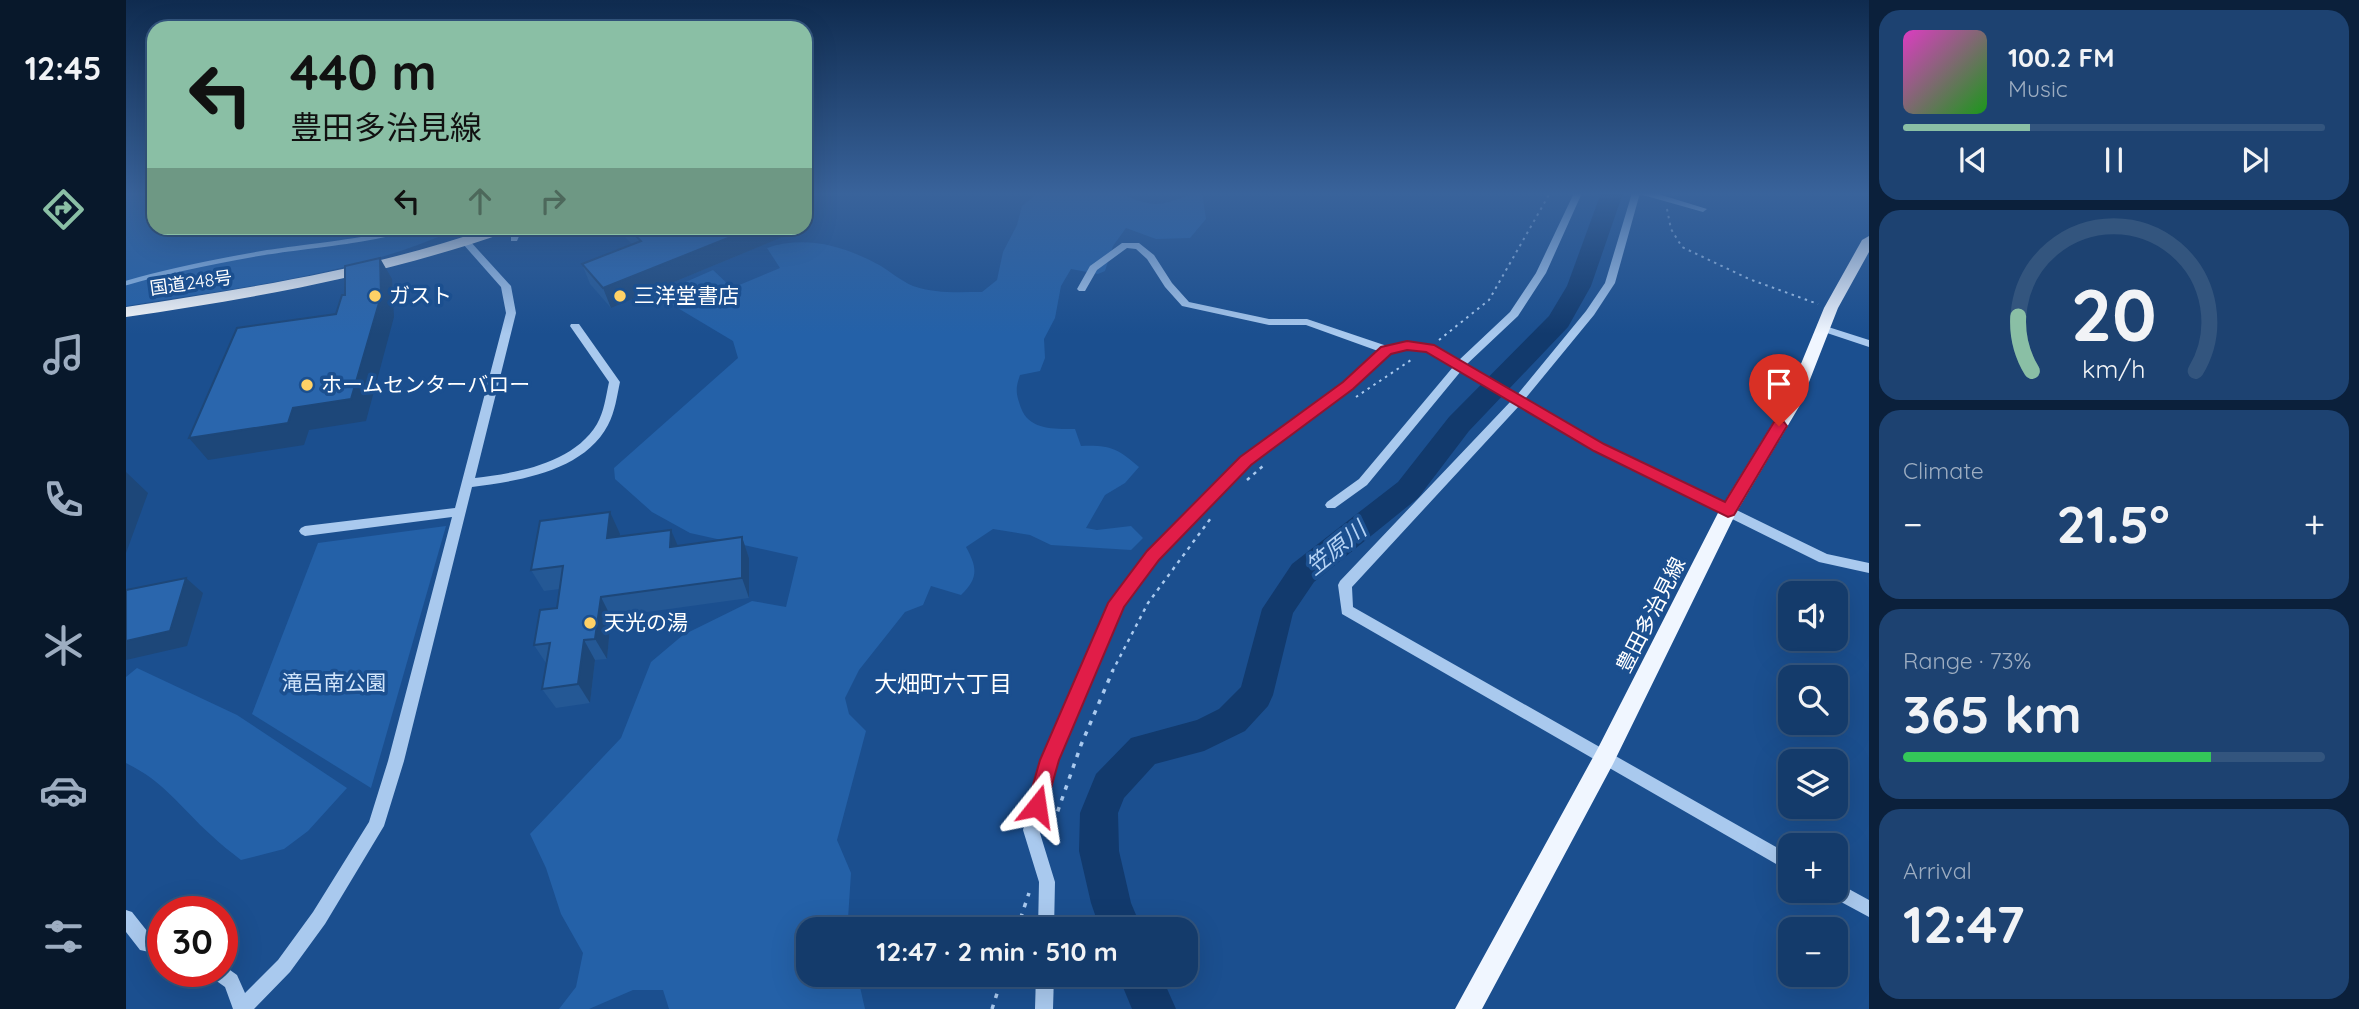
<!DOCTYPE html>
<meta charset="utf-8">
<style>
:root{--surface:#143b6b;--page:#1d4271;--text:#f1f3f6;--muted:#9dadc1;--line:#33557e;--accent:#8abfa5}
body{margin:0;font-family:Quicksand,"Noto Sans JP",sans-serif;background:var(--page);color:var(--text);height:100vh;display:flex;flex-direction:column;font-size:26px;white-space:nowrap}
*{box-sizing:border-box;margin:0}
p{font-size:23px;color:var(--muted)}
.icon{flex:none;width:38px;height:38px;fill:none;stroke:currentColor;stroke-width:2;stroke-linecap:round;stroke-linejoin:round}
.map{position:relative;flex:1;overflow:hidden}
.sheet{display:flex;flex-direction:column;gap:10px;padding:10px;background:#0b203b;width:490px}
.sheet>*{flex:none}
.guide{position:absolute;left:21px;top:21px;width:665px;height:214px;border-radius:21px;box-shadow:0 7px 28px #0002,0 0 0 2px var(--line);background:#8abfa5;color:#111;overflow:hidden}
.buttons{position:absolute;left:1652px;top:581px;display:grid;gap:14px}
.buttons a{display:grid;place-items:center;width:70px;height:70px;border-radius:14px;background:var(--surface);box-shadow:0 7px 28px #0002,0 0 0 2px var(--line);font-size:35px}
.speed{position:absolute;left:21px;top:896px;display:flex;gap:14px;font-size:35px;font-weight:700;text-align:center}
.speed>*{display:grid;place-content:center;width:91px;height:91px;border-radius:50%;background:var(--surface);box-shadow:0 7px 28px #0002,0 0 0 2px var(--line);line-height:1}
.speed .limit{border:10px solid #d22;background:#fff;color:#111}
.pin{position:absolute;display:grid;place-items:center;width:60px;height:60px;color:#fff;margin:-72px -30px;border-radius:50% 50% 50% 0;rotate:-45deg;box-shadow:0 0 7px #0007}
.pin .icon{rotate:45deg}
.me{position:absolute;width:77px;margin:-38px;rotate:15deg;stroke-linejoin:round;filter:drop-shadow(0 0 5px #0008)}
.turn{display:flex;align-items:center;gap:24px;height:147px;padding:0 28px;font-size:32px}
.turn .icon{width:91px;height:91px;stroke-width:2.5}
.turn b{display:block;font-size:49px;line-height:60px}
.lanes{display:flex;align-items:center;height:66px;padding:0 28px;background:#0003;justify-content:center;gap:35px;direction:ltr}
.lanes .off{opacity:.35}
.big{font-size:52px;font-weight:700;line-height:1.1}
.sheet .widget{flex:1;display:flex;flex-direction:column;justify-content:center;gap:10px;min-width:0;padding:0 24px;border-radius:21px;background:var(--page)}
.sheet .dial{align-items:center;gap:0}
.dial svg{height:182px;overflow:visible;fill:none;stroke:var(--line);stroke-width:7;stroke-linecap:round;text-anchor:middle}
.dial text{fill:var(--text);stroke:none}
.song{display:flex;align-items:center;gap:21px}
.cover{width:84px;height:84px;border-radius:10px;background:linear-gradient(135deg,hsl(310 70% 55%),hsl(120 70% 35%))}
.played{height:7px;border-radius:4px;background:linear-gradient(90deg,var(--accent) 30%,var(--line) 30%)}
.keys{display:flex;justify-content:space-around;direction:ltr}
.heat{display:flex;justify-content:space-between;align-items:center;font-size:38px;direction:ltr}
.charge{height:10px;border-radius:5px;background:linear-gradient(90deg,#34c759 73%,var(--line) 0)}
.trip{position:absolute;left:670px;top:917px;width:402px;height:70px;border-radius:21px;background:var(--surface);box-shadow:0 7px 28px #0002,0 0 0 2px var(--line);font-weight:700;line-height:70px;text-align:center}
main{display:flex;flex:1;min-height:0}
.tab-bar{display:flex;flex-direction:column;width:126px;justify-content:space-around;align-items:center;background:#08182b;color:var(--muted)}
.tab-bar .icon{width:49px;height:49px}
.tab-bar .selected{color:var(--accent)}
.tab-bar b{font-size:32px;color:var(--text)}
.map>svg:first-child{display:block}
.green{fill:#2461a8}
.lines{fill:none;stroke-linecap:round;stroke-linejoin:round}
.stream{stroke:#9cc4f0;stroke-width:4.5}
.river{fill:#123a6d;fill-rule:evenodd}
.path-far2{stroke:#a9c9ee;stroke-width:2;stroke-dasharray:2.5 4.5;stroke-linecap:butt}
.path-far1{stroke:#a9c9ee;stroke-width:2.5;stroke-dasharray:3.5 5;stroke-linecap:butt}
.path{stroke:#a9c9ee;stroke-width:3.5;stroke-dasharray:4.5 7;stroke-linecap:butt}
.minor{fill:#a9c9ee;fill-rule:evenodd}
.major{fill:#f0f6ff;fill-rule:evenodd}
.highway{fill:#fff;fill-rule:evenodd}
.wall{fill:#245895}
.shaded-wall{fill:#1d4779}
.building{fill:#2a66ad;stroke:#1d4779;stroke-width:2}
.route{fill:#e11d48;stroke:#92132f;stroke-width:2}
.poi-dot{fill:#ffd166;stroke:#1b4f8f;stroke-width:2.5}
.labels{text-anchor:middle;stroke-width:7;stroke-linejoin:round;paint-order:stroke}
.far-street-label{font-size:18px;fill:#fff;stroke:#1b4f8f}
.poi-label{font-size:21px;fill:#fff;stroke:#1b4f8f;text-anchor:start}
.street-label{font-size:21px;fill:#fff;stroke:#1b4f8f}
.park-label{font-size:21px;fill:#cfe3fa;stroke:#1b4f8f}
.water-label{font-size:23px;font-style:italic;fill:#b5d3f5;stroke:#1b4f8f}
.neighbourhood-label{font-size:23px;fill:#fff;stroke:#1b4f8f}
</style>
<main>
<nav class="tab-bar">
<b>12:45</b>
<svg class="icon selected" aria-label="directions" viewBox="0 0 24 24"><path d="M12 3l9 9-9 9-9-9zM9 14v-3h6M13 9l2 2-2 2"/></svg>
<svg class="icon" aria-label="music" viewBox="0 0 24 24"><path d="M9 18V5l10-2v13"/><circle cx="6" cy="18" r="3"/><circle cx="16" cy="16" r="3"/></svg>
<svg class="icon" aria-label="phone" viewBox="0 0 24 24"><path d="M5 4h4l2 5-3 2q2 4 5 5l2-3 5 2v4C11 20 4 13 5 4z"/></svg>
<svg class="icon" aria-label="climate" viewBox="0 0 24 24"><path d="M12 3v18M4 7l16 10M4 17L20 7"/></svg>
<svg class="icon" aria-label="car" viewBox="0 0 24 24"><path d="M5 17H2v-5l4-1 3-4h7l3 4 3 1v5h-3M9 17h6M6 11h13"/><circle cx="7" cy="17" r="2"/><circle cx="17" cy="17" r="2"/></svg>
<svg class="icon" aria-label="filters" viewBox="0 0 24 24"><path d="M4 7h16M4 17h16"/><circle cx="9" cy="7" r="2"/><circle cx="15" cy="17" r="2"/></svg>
</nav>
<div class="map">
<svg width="1743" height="1009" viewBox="0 0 1743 1009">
<rect width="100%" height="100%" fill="#1b4f8f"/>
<g class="green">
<path d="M0 193H28V228H333C229 276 112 287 0 306Z"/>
<path d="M912 193C930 193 979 188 993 193 1006 198 1015 203 1029 204 1048 204 1060 193 1076 193L1080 219 1064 238 1030 239 1000 228 987 246 979 271 972 274 945 269 935 286 929 318 918 339 919 358 914 371 894 375C889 389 890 394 895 408 903 430 928 429 949 429L955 446C984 445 991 448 1013 467L999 483 979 495 960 528 971 530 1005 526 1017 538 1005 550 925 545 904 535 867 529 840 547C851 567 853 578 835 595L805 586 797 605 779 612 733 670 719 698 723 714 740 731 711 840 725 873 722 919 727 929H682V975H737L734 987 739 1009H543L537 990H507L463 1009H433L450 987 457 953 435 914 420 868 404 834 495 738 525 662 557 635 626 601 660 607 672 557 564 533 526 512 489 479 488 468 612 358 607 341 530 295 587 270 606 288 654 268 641 248C680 235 719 246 755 266 765 272 775 281 787 286 810 294 833 292 856 292L871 280 877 252 891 225 896 206Z"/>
<path d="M320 526 245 788 126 714 192 543Z"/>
<path d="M11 668 111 715 221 788 182 831 158 849 115 860C105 852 94 844 85 835 54 807 39 782 0 763V677Z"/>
</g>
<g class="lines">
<path class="stream" d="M0 283C45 270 91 261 137 253 187 245 238 242 286 228"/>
<g class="river">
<path d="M1475 193H1497L1465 286 1442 327 1343 431 1292 498 1188 582 1167 613 1147 695 1142 706 1119 731 1078 751 1029 764 998 798 992 813 993 851 1005 903 1016 929H974L965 903 953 851 954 813 970 774 1005 738 1071 720 1093 709 1115 687 1136 609 1166 564 1272 482 1323 417 1423 316 1441 286Z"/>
<path d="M992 975H1035L1050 1009H1006Z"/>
</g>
<g class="path-far2">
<path d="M1541 209 1545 229 1556 247 1623 279 1692 304"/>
<path d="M1313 340 1363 300 1424 193"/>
<path d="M1230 397 1288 358"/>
</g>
<g class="path-far1">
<path d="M1121 480 1137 466"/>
<path d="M986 672 1022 603 1085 518"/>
</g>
<g class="path">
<path d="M924 833 955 745 987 670"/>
<path d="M891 929 903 893"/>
<path d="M866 1009 877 975"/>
</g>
<g class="minor">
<path d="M1448 193H1456L1420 273 1392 316 1340 365 1391 395 1460 311 1479 283 1506 193H1514L1489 283 1468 315 1399 399 1477 445 1701 554 1743 563V573L1693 562 1469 451 1393 406 1226 587 1227 607 1664 855V872L1216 614 1212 585 1214 581 1385 401 1335 371 1241 485 1209 508H1201L1199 505 1201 502 1233 479 1327 367 1301 351 1281 349 1263 353 1226 388 1123 464 1032 559 996 606 931 760 913 830 929 882 928 929H912L913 882 897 830 915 760 986 599 1022 551 1115 458 1218 382 1252 351 1180 325H1143L1056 306 1039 287 1021 259 1010 249 1001 248 971 270 959 291H953L951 289 964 266 996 243H1013L1028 255 1046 283 1063 302 1143 319H1181L1261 346 1281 343 1303 345 1332 361 1384 312 1410 273Z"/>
<path d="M1516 193H1529L1581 209 1577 212 1517 195Z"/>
<path d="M394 228H406L394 234 391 241H385V232Z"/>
<path d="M340 239 343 240 385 286 390 313 349 478C390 473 447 464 471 424 478 412 480 396 483 382L444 326 445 324H453L494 382C491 396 489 412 482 425 458 471 393 481 346 487L278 761 258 826 199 924 164 972 128 1009H107L99 987 85 977 82 971H96L97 965 111 975 119 993 152 960 187 912 243 822 262 761 326 517 179 536 175 534 173 531 175 528 179 526 329 508 380 313 375 287 337 244 335 242Z"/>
<path d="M1696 325 1743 340V347L1692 330 1691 328Z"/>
<path d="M1710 882 1743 900V917L1704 896 1702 891H1710Z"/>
<path d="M0 910 6 912 25 936 37 937V955L14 950 0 932Z"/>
<path d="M910 975H928L927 1009H909Z"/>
</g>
<path class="major" d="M1743 236V252L1712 308 1674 405 1610 513 1487 764 1356 1009H1329L1471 750 1593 511 1658 405 1698 308 1736 240Z"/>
<path class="highway" d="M364 228H386L384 231C259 275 130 298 0 317V307C124 288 246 269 364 228Z"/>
</g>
<g class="wall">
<path d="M494 228H663L664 234 485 308 464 284 456 264 506 244 496 234Z"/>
<path d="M545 530 551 546 616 537 623 558V598L485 617 481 659 469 660 464 703 430 708 416 689 420 663 408 645 431 608 434 589 418 591 405 570 494 534V537Z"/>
</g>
<g class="shaded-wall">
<path d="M627 228H663L664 234 485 308 477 288Z"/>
<path d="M254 258 266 279 268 317 240 421 183 430 178 445 82 460 63 438 167 408Z"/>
<path d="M0 472 22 493 0 553Z"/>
<path d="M484 512 494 534 491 559 481 538Z"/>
<path d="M545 530 554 551 544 547Z"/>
<path d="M616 537 623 558V598L616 578Z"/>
<path d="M60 578 77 593 61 646 0 660V641Z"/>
<path d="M475 597 485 617 481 659 469 639Z"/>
<path d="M458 640 469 660 464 703 452 684Z"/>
</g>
<g class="building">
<path d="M502 228H627L477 288 456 264 515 241Z"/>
<path d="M254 258 255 296 225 399 167 408 162 423 63 438 111 328 210 314 216 295H219V266Z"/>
<path d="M484 512 481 538 545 530 544 547 616 537V578L475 597 469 639 458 640 452 684 416 689 424 643 408 645 414 610 431 608 437 566 405 570 414 521Z"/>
<path d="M60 578 44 631 0 641V590Z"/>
</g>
<linearGradient id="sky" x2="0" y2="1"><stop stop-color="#0f2b4f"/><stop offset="0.58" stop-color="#39639b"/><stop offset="1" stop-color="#39639b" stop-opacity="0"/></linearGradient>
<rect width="1743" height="334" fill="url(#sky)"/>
<path class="route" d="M1281 341 1308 345 1478 444 1599 502 1648 422H1658L1661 426 1608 515 1602 517 1468 451 1300 352 1281 350 1265 354 1227 389 1125 465 1033 560 998 607 933 760 918 813 911 816 904 813 901 806 914 760 982 603 1021 551 1114 457 1217 382 1255 347Z"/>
<g class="poi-dot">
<circle cx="249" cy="296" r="7"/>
<circle cx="494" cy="296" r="7"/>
<circle cx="181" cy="385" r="7"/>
<circle cx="464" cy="623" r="7"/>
</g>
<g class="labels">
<g class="far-street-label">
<text transform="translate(65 283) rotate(-8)" y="6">国道248号</text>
</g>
<g class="poi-label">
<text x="263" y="303">ガスト</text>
<text x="508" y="303">三洋堂書店</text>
<text x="195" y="392">ホームセンターバロー</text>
<text x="478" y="630">天光の湯</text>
</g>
<g class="street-label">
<text transform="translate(1525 615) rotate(-63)" y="7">豊田多治見線</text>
</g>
<g class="park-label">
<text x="208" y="690">滝呂南公園</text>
</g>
<g class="water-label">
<text transform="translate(1210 548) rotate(-39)" y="8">笠原川</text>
</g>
<g class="neighbourhood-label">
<text x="817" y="692">大畑町六丁目</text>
</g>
</g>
</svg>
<div class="buttons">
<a><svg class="icon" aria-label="sound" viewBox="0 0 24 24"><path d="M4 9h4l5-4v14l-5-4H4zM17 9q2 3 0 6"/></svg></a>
<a><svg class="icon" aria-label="search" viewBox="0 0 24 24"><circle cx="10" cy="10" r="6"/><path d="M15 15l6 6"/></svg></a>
<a><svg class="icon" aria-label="layers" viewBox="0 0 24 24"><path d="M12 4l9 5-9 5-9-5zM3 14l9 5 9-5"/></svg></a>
<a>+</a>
<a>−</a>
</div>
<div class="speed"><div class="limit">30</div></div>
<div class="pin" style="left:1653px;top:426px;background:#d93025"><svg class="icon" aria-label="arrive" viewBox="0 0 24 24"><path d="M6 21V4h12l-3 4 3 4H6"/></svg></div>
<svg class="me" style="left:911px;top:806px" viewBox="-20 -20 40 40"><path d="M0-17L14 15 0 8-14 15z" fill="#e11d48" stroke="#fff" stroke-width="4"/></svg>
<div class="trip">12:47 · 2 min · 510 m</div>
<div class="guide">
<div class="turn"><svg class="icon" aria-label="left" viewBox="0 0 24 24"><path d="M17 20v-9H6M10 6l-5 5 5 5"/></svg><div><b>440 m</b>豊田多治見線</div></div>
<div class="lanes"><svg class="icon" aria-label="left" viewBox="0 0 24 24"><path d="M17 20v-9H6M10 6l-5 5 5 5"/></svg><svg class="icon off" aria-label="ahead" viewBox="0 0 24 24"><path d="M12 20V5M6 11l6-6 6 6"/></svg><svg class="icon off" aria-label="right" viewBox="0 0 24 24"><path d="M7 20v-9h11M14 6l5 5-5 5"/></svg></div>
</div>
</div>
<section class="sheet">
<div class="widget">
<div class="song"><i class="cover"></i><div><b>100.2 FM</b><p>Music</p></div></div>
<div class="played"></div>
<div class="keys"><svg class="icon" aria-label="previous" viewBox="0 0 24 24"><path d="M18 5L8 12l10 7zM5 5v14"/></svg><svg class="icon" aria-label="pause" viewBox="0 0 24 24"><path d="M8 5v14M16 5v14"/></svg><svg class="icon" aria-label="next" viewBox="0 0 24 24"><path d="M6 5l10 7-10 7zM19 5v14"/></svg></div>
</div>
<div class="widget dial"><svg viewBox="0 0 100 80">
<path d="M14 69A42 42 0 1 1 86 69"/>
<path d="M14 69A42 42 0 0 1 8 45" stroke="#8abfa5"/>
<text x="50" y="56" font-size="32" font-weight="700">20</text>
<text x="50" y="72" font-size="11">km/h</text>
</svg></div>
<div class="widget"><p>Climate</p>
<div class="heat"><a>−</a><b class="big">21.5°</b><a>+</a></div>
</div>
<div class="widget"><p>Range · 73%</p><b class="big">365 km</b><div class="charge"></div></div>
<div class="widget"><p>Arrival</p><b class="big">12:47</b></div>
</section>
</main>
